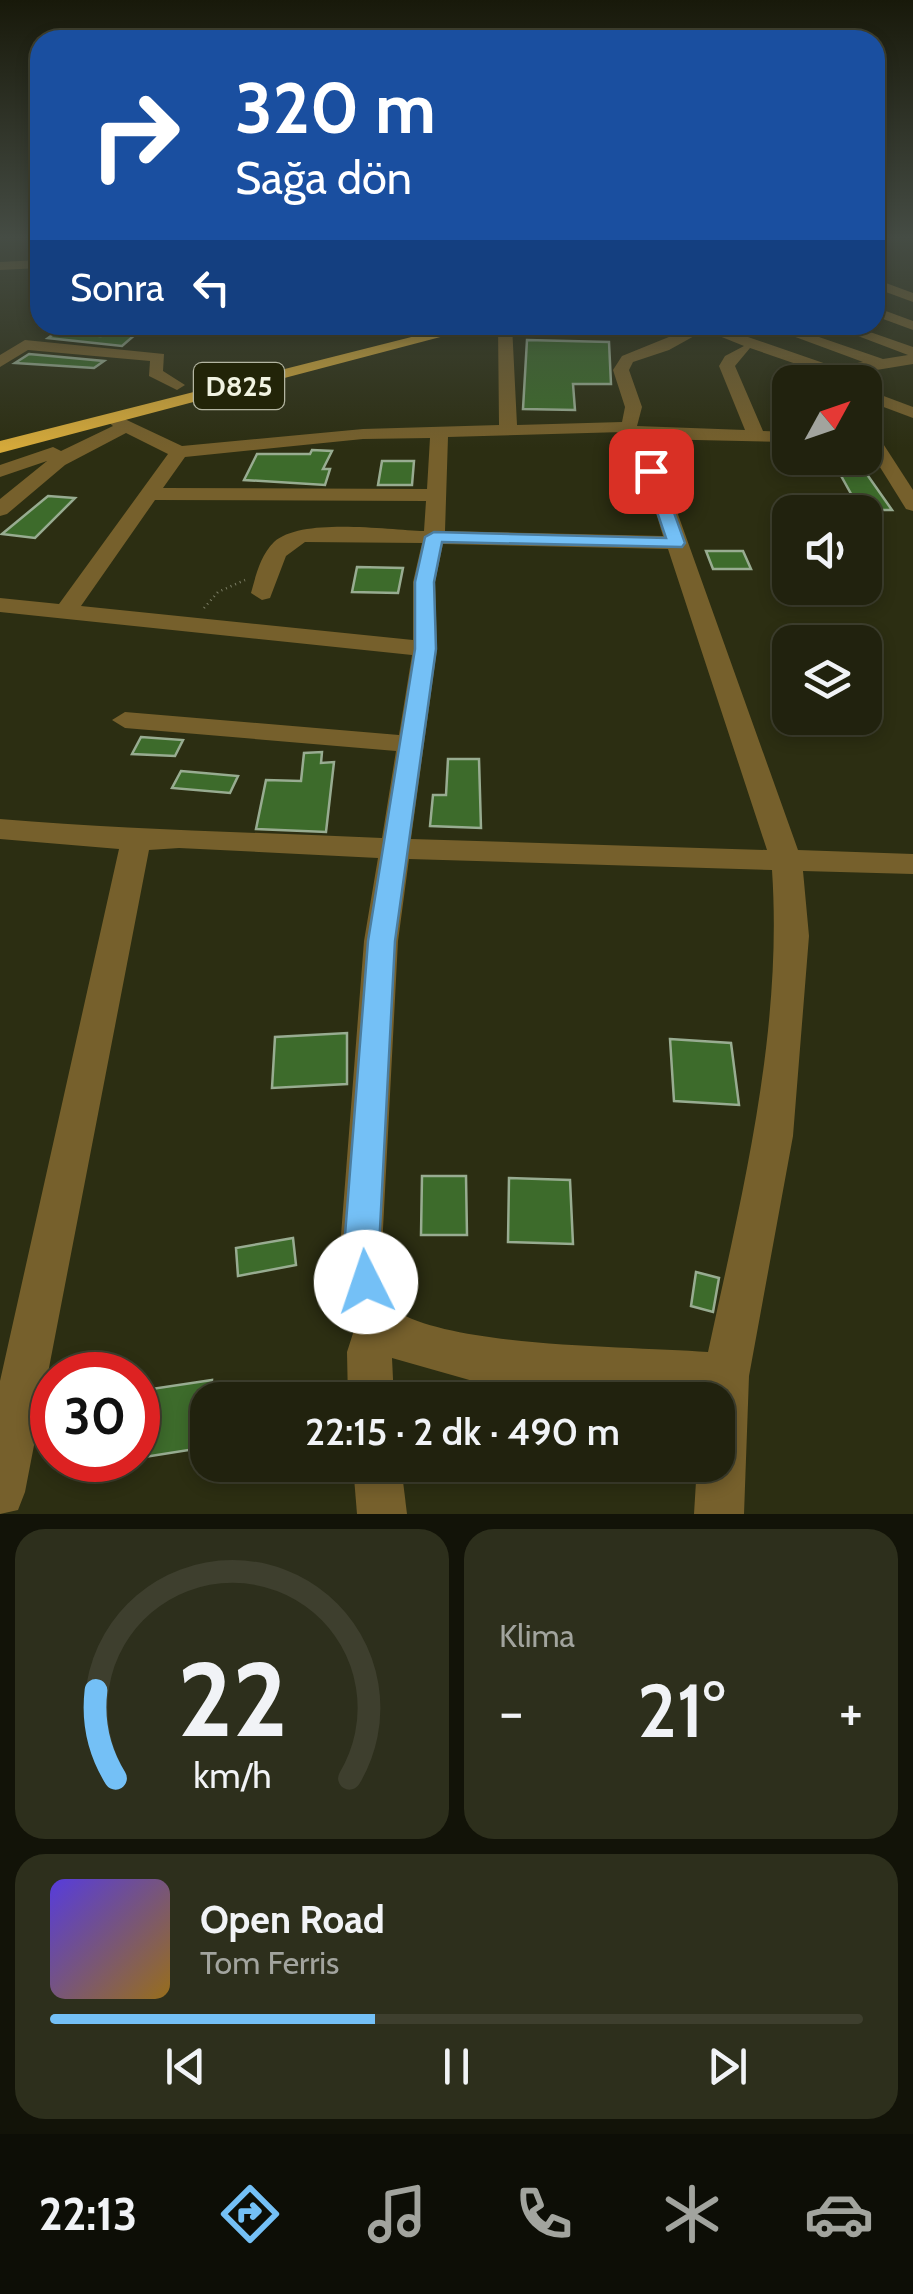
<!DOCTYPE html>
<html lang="tr">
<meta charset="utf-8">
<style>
:root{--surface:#21220e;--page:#2d2f1c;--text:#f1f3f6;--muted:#a2a49e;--line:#3e3f2e;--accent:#74c0f6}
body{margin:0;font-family:Cabin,sans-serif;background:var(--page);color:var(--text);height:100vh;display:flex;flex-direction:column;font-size:38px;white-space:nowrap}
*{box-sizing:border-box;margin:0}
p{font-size:32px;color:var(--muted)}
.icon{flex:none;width:55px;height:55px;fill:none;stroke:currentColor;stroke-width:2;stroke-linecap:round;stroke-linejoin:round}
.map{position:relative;height:1514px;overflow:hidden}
.details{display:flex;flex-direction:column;gap:15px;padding:15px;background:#121308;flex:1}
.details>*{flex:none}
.guide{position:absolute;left:30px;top:30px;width:855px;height:305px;border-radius:30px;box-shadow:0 5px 15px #0003,0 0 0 2px var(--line);background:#1a4fa0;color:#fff;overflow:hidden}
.needle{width:65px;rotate:50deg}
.controls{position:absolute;left:772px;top:365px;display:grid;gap:20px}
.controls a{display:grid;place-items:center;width:110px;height:110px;border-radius:20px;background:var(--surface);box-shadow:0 5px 15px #0003,0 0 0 2px var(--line);font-size:50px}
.speed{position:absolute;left:30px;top:1352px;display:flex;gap:20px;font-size:50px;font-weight:700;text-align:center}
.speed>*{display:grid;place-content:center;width:130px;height:130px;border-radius:50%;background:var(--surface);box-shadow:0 5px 15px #0003,0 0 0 2px var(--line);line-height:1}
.speed .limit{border:15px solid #d22;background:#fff;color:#111}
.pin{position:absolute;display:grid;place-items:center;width:85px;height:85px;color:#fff;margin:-42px;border-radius:20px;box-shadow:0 5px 15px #0006}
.me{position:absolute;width:110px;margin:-55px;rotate:356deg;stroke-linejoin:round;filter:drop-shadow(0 0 8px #0008)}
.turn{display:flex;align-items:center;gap:35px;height:210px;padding:0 40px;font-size:45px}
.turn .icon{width:130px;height:130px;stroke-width:2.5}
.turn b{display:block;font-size:70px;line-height:85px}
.then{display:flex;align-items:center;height:95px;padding:0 40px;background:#0003;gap:20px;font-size:38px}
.big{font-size:75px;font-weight:600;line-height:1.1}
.details .tile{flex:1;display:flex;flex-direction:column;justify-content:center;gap:15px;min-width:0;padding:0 35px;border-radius:30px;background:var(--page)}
.details .dial{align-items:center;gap:0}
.dial svg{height:260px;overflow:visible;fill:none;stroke:var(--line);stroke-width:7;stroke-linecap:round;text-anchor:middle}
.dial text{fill:var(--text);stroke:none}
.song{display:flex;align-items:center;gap:30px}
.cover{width:120px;height:120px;border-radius:15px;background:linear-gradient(135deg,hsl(250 70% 55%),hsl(40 70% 35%))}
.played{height:10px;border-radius:5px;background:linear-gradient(90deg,var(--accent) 40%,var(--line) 40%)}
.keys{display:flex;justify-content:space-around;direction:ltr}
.heat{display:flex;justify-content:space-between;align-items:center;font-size:55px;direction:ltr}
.details .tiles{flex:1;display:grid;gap:15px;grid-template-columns:1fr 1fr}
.tile:last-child{grid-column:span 2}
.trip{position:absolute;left:190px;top:1382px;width:545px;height:100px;border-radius:30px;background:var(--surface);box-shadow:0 5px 15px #0003,0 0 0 2px var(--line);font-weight:600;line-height:100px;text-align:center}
.tabs{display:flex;height:160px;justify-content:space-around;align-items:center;background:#0d0e06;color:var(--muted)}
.tabs .icon{width:70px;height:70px}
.tabs .on{color:var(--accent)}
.tabs b{font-size:45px;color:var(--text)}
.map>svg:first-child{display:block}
.building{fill:#3d6b2b;stroke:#98ac91;stroke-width:2.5}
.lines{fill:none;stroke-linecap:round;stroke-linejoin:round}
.path{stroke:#7d7f67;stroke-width:2.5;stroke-dasharray:1 4;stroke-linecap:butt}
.minor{fill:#76602c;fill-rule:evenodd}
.highway{fill:#d5a93a;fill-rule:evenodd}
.route{fill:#74c0f6;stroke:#4b7da0;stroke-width:2.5}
.labels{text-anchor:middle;stroke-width:8;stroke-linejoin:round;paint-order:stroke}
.shield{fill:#222408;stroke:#b3b5a1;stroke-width:2.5}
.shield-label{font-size:28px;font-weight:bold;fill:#f1f3e2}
</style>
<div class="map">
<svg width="913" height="1514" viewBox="0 0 913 1514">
<rect width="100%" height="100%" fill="#2c2e12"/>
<g class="building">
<path d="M110 331 137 333 122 346 48 338 55 333 101 336Z"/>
<path d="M527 340 609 342 611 384H573L575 410 523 409Z"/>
<path d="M29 354 104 361 94 368 15 363Z"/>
<path d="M312 450 332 451 323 469H330L325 485 244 480 257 454H310Z"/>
<path d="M382 461H414L412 485H378Z"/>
<path d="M834 463H859L892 510H860Z"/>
<path d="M48 496 75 498 35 538 2 534Z"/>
<path d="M706 551H743L751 569H713Z"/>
<path d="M357 567 403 568 398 593 352 592Z"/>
<path d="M141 737 183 740 175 756 132 754Z"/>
<path d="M322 752 321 763 334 762 326 832 256 829 266 780 301 781 304 753Z"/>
<path d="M448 759H479L481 828 430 826 433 795H446Z"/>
<path d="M181 771 238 776 230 793 172 788Z"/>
<path d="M347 1033V1084L272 1088 275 1037Z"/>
<path d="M670 1039 731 1043 739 1105 674 1101Z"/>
<path d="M422 1176H466L467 1235H421Z"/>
<path d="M509 1178 570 1180 573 1244 508 1242Z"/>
<path d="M293 1238 296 1265 238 1276 236 1248Z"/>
<path d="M696 1272 719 1278 713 1312 691 1306Z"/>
<path d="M212 1380 208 1447 138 1458V1391Z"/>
</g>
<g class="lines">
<path class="path" d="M204 608 218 592 245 580"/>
<g class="minor">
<path d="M40 260V268L0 270V262Z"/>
<path d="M875 279 913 293V302L875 288Z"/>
<path d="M875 307 913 321V330L875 316Z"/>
<path d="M498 325H512L517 425 622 422 625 407 613 370 622 356 691 328 696 329V335L669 350 633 362 629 370 642 407 637 426 745 430 719 366 725 356 744 346 692 325H713L835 367 863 362 763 325H784L883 359 908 355 829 325H850L913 347V364L834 377 750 348 735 366 763 431 790 432V442L651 439 798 850 913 854V874L803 871 809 936 793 1136 749 1376 744 1514H694L697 1465H718V1400L473 1381 392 1358 394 1400H348L347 1352 356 1324 340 1248 364 941 378 858 179 848 149 850 25 1492 18 1510 0 1514V1381L119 849 0 839V819C127 830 254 832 382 838L396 751 125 728 112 720 125 712 399 735 412 655 0 612V598L59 604 168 454 126 433 65 465 7 514 0 516V499L47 461 0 477V465L53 447 61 451 113 426 105 419 114 414 182 446 363 429 499 425ZM623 432 634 440 663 536 445 531 448 437ZM430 438 427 489 163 488 185 457 363 439ZM155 500 426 501 424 531C388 530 301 517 274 542 260 556 256 575 251 593L262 600 270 598 286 556 305 542 422 543 413 582V640L81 606ZM443 544 668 549 767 850 411 839 437 649 435 582ZM409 859 772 870C783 1032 742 1194 708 1352 631 1346 457 1348 396 1311L382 1248 398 941Z"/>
<path d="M25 340 164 354 163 371 185 385 177 390 149 376 150 361 28 350 0 367V355Z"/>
<path d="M865 389 913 407V418L865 400Z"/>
<path d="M865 424 871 425 913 490V511L906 509 865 443Z"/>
<path d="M353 1465H401L407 1514H357Z"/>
</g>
<path class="highway" d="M459 325H486L0 453V441Z"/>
</g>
<linearGradient id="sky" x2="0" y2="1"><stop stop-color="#18190a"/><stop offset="0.53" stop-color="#454c44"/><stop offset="1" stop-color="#454c44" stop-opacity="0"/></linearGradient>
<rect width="913" height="448" fill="url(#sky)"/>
<path class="route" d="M651 466 659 471 685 543 682 547 442 542 434 582 436 649 395 941 379 1248 384 1282 378 1295 366 1300 353 1295 344 1248 368 941 415 649V582L425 537 434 532 666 538 643 471Z"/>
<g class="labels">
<rect class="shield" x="194" y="363" width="90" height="46" rx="8"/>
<g class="shield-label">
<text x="239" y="396">D825</text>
</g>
</g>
</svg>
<div class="controls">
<a><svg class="needle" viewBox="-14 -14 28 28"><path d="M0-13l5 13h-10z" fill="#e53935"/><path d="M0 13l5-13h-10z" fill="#a2a49e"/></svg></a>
<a><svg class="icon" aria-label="sound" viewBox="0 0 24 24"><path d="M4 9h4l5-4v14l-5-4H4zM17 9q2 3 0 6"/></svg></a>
<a><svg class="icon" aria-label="layers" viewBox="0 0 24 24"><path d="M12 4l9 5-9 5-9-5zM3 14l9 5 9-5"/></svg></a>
</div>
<div class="speed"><div class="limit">30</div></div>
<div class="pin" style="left:651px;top:471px;background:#d93025"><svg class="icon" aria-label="arrive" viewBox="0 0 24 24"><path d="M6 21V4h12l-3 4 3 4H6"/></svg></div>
<svg class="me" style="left:366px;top:1282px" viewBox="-20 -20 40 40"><circle r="19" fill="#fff"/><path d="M0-13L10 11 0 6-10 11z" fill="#74c0f6"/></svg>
<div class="trip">22:15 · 2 dk · 490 m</div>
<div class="guide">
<div class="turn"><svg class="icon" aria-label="right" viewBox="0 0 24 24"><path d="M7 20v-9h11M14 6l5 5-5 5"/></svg><div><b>320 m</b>Sağa dön</div></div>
<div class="then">Sonra<svg class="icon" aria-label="left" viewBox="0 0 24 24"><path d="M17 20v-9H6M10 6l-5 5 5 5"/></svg></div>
</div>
</div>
<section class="details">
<div class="tiles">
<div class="tile dial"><svg viewBox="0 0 100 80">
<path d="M14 69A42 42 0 1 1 86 69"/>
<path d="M14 69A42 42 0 0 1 8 42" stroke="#74c0f6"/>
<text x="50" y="56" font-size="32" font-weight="700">22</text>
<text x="50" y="72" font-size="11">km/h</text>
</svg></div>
<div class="tile"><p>Klima</p>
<div class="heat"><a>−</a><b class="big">21°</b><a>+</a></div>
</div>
<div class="tile">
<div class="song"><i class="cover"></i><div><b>Open Road</b><p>Tom Ferris</p></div></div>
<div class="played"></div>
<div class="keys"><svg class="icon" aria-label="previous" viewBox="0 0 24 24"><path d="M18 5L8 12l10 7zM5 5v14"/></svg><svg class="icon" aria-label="pause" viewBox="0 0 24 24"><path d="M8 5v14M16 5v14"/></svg><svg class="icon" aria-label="next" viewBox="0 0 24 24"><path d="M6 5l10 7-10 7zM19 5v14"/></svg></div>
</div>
</div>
</section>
<nav class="tabs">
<b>22:13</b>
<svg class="icon on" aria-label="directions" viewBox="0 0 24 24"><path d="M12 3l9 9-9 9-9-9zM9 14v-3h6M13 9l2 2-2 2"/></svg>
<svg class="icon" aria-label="music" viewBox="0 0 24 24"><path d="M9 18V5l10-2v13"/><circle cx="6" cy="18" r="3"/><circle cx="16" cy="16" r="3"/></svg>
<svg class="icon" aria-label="phone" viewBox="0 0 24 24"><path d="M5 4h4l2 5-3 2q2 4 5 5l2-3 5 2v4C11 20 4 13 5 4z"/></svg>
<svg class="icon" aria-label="climate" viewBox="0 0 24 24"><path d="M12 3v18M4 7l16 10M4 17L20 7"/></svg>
<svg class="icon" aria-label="car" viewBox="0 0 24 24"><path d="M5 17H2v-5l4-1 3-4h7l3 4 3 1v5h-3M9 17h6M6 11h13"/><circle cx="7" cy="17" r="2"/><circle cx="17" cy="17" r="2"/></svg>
</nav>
